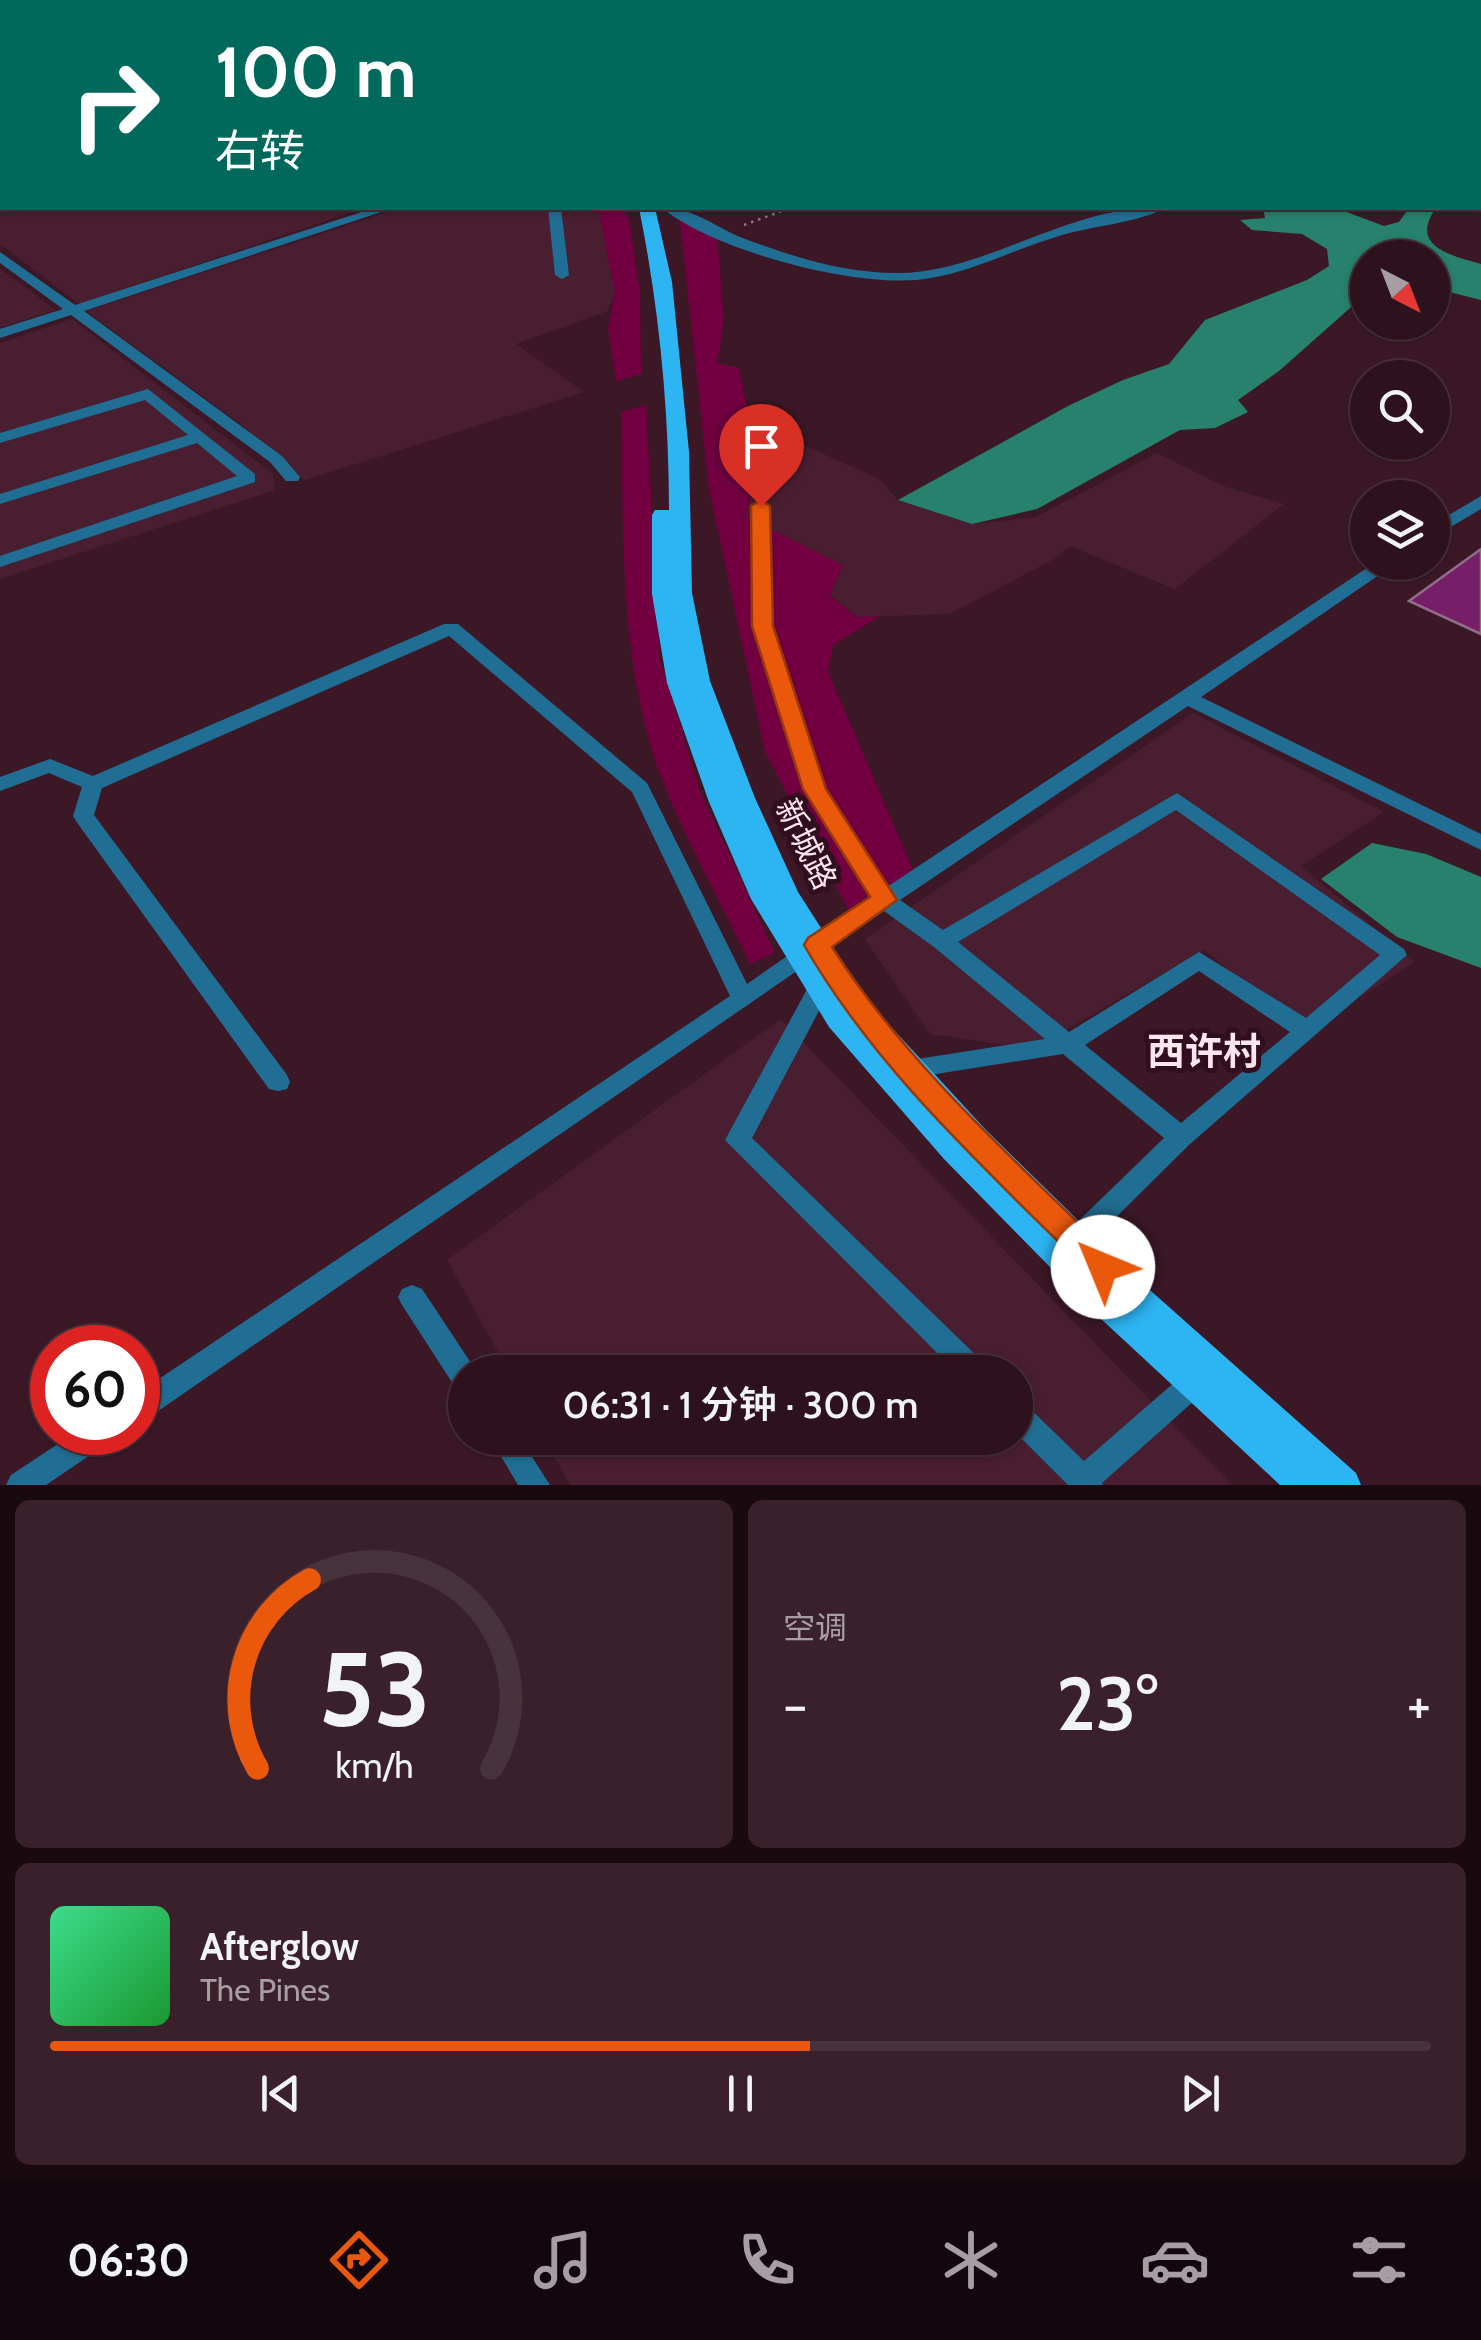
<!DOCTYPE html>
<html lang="zh">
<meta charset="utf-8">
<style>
:root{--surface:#2d121d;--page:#39202a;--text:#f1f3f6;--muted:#a79ea4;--line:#48323b;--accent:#ea580c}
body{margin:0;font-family:Cabin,"Noto Sans SC",sans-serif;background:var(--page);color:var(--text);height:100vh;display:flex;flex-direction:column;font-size:38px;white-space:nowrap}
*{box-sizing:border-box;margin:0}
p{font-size:32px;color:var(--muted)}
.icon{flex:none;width:55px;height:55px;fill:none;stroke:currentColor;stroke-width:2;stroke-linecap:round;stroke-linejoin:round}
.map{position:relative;height:1485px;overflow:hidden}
.details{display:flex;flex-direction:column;gap:15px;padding:15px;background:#190a10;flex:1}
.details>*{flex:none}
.hud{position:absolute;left:0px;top:0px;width:1482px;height:210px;box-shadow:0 2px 8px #0004,0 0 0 2px var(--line);background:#00695c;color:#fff;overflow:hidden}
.needle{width:65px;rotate:138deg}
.tools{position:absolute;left:1350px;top:240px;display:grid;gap:20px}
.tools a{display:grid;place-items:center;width:100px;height:100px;border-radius:50%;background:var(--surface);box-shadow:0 2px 8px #0004,0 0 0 2px var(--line);font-size:50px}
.speed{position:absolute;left:30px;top:1325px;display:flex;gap:20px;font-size:50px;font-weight:700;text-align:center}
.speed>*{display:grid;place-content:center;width:130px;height:130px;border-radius:50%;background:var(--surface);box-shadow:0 2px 8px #0004,0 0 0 2px var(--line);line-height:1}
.speed .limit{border:15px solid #d22;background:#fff;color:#111}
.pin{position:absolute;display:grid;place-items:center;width:85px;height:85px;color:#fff;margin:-102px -42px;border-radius:50% 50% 50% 0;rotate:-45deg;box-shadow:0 0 10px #0007}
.pin .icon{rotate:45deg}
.me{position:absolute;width:110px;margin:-55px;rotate:315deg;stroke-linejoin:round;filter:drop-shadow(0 0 8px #0008)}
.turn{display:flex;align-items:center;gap:35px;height:210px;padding:0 50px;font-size:45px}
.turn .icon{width:130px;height:130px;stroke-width:2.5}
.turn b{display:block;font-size:70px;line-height:85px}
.big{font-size:75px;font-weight:600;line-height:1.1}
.details .widget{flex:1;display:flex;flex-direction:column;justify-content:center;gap:15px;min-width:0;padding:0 35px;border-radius:15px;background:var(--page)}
.details .dial{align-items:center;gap:0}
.dial svg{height:260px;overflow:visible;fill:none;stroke:var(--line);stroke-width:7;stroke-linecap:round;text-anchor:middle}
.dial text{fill:var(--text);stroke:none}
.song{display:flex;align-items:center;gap:30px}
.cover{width:120px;height:120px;border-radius:15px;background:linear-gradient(135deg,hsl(150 70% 55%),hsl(130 70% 35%))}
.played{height:10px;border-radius:5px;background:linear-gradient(90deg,var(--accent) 55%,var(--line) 55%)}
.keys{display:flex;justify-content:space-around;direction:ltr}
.heat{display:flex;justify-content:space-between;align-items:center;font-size:55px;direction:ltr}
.details .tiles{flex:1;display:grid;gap:15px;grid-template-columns:1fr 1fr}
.widget:last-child{grid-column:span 2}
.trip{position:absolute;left:448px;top:1355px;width:585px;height:100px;border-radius:50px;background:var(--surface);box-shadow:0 2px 8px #0004,0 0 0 2px var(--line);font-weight:600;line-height:100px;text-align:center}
.menu{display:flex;height:160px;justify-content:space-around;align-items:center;background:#12070c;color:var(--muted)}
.menu .icon{width:70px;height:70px}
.menu .current{color:var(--accent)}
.menu b{font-size:45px;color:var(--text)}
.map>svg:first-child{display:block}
.built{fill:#491e31}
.green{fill:#720041}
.water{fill:#27816d}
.building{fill:#771e69;stroke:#906d88;stroke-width:2.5}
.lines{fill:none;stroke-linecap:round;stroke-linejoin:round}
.path{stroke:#967784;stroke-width:2.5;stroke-dasharray:2.5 5;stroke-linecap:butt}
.minor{fill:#216e94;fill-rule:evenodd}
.primary{fill:#2db4f3;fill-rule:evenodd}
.route{fill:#ea580c;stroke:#983908;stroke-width:2.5}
.labels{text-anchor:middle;stroke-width:10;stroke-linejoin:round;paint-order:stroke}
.street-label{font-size:32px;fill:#fee5ee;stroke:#310e1e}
.quarter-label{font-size:38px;font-weight:bold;fill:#fee5ee;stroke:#310e1e}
</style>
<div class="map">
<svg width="1481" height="1485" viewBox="0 0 1481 1485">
<rect width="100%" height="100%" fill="#3c1827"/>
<g class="built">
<path d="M0 160 2 208H364L79 304 0 244Z"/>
<path d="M400 208H598L615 292 608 311 516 344 584 392 305 480 242 425 86 311Z"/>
<path d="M0 269 24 286 55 310 0 328Z"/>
<path d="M72 319 273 474 275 490 0 579V343Z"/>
<path d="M766 428 879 479 898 500 972 524 1036 517 1157 453 1223 486 1284 504 1175 589 1070 546 1052 560 950 614 856 617 746 517Z"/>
<path d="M1193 713 1384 812 1301 866 1415 962 1307 1031 1204 950 1033 1049 930 1034 865 939Z"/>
<path d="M781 1019 1232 1485H570L544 1438H1015V1372H509L447 1260Z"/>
</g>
<g class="green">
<path d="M598 208H623L629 218 640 293 641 374 616 381 608 328 615 292Z"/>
<path d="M679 213 717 235 724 320 717 363 739 368 758 462 746 517 843 565 830 595 856 617 880 616 833 645 828 671 917 879 854 920 765 752 709 489Z"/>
<path d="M646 405 660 659 700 791 775 953 750 964C721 902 685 840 661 777 618 662 624 532 621 412Z"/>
</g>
<g class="water">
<path d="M1263 208H1336L1384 226 1399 222 1409 208H1436C1408 247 1453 256 1481 264V300L1433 288 1432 258H1368L1367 293 1279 371 1238 400 1248 412 1215 428 1180 430 1037 509 972 524 898 500 1068 406 1123 380 1169 364 1205 320 1307 280 1329 266 1327 249 1302 234 1252 230 1240 220 1265 218Z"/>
<path d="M1372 843 1426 854 1481 877V968L1397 937 1321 879Z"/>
</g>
<path class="building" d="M1481 549V634L1409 601Z"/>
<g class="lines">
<g class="path">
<path d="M1161 0 1170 2"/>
<path d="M744 225 790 208"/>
</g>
<g class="minor">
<path d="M168 0H182L183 2H170Z"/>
<path d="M374 208H393L84 311 282 456 300 477 298 481H286L270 462 71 315 0 338V329L63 309 0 263V252L75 305Z"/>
<path d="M548 208H561L569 275 562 279 555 275Z"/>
<path d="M662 208C689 206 716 227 740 237 790 256 843 273 897 273 984 274 1074 202 1165 208 1144 221 1089 227 1062 235 1018 248 976 270 931 278 864 291 714 251 662 208Z"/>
<path d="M148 389 255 474V482L0 567V556L237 476 197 443 0 504V494L188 435 145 400 0 443V433Z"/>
<path d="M1481 496V509L1432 538V525Z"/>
<path d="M761 501 770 506 772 625 825 789 887 887 1376 562H1398L1201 697 1481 834V850L1188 706 900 900 943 930 1177 793 1404 949 1407 955 1190 1144 1085 1248 1076 1251 1067 1248 1063 1240 1067 1232 1164 1138 1063 1054 911 1078 902 1076 899 1069 902 1062 911 1060 1045 1039 934 947 884 911 148 1418 138 1422V1393L730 996 632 792 449 636 102 788 94 815 287 1075 290 1082 287 1089 278 1091 269 1089 76 821 73 816 82 787 49 773 0 791V777L50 759 93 776 444 624H458L647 783 747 984 871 898 805 789 754 625 752 506ZM1176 810 1380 955 1306 1018 1199 952 1069 1032 958 942ZM1199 971 1290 1032 1181 1123 1085 1045Z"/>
<path d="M819 979 827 982 831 988 752 1138 984 1363 988 1372H956L725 1140 811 982Z"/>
<path d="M412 1285 422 1289 475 1369 476 1372H465V1391L455 1387 402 1305 398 1297 402 1289Z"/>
<path d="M1194 1370 1204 1374 1208 1383 1204 1392 1102 1483 1103 1485H1068L1015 1432V1400L1025 1404 1084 1461 1184 1374Z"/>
<path d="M76 1432H115L111 1441 46 1485H6L11 1475Z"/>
<path d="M490 1438H520L550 1485H518Z"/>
</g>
<g class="primary">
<path d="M394 0H410L412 2H396Z"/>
<path d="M639 208H655L672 282 689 452 692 593 710 681 755 798 798 892 869 1003 986 1130 1142 1283 1356 1473 1361 1485H1280L1099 1317 944 1159 829 1027 751 899 709 802 667 683 652 594V515L655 510H669C669 409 659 307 639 208Z"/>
</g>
</g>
<path class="route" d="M761 500 770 506 773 626 826 789 897 900 832 947C907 1065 1015 1160 1114 1258L1118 1267 1114 1276 1103 1280 1093 1276C990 1173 877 1072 804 945L808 938 870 897 803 789 752 626 751 506Z"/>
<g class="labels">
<g class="street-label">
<text transform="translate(806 844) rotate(64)" y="11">新城路</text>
</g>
<g class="quarter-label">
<text x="1204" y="1065">西许村</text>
</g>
</g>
</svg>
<div class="tools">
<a><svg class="needle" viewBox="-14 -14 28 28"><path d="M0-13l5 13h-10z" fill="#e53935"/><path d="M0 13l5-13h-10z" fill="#a79ea4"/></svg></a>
<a><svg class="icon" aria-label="search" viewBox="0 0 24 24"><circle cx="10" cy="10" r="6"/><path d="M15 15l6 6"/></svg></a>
<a><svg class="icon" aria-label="layers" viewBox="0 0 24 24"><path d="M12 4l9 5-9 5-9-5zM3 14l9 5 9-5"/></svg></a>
</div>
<div class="speed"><div class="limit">60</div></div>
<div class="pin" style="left:761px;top:506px;background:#d93025"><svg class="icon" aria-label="arrive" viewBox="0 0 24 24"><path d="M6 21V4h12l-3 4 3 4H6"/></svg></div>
<svg class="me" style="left:1103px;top:1267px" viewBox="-20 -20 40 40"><circle r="19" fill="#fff"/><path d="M0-13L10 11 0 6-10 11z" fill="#ea580c"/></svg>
<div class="trip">06:31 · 1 分钟 · 300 m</div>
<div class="hud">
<div class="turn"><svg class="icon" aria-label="right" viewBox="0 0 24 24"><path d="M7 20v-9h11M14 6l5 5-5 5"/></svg><div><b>100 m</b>右转</div></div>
</div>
</div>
<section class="details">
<div class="tiles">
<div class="widget dial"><svg viewBox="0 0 100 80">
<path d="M14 69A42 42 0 1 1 86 69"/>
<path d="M14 69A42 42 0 0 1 30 11" stroke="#ea580c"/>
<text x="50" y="56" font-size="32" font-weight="700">53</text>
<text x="50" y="72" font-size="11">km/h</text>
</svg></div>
<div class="widget"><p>空调</p>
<div class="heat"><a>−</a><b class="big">23°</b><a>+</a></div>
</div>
<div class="widget">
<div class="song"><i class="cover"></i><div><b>Afterglow</b><p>The Pines</p></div></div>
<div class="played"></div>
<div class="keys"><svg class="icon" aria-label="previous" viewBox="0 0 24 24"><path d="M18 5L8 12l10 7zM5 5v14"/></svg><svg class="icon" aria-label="pause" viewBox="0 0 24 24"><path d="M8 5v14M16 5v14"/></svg><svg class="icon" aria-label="next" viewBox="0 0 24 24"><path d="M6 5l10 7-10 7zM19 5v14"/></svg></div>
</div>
</div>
</section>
<nav class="menu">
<b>06:30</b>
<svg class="icon current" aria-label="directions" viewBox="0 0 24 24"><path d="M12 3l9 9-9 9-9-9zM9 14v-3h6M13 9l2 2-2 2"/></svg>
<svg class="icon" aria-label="music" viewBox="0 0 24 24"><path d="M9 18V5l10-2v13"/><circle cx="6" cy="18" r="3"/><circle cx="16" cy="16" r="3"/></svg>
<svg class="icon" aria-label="phone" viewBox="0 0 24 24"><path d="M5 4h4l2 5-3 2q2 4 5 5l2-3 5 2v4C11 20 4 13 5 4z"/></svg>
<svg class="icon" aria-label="climate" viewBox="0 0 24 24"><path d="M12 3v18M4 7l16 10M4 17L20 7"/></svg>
<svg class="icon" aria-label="car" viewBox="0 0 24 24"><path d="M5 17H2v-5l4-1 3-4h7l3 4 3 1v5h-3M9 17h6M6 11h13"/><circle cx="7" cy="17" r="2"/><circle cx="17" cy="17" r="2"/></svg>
<svg class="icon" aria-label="filters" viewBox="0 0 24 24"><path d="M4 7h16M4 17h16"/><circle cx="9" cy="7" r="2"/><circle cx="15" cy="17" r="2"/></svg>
</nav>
